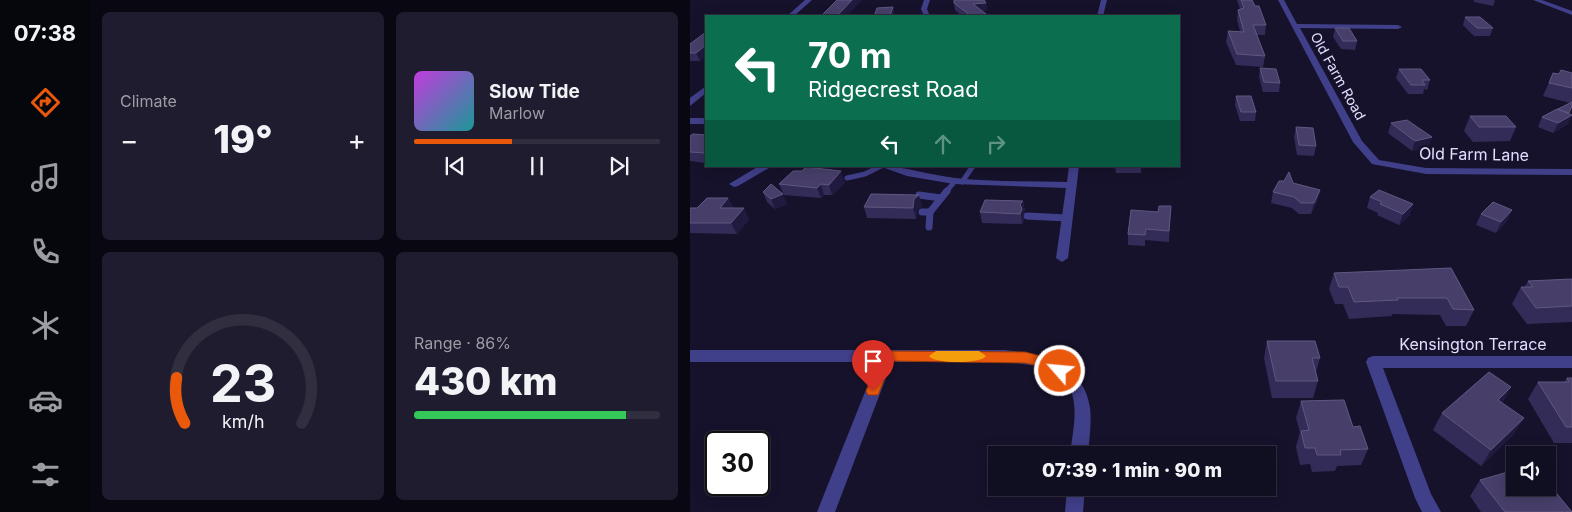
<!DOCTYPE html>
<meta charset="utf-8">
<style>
:root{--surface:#100e21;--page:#1e1c2e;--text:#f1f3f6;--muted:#9c9ca5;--line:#302e3f;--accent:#ea580c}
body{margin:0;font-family:Inter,sans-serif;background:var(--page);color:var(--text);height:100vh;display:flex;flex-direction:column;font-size:19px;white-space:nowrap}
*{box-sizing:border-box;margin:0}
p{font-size:16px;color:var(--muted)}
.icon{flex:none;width:28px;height:28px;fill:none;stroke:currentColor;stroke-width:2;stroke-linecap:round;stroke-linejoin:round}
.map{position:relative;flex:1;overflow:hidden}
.sheet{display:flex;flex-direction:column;gap:12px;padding:12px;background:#090812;width:600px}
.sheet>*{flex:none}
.hud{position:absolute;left:15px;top:15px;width:475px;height:152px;border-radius:0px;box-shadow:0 2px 12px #0003,0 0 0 1px var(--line);background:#0b6e4f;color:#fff;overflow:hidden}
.tools{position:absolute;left:816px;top:446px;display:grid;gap:10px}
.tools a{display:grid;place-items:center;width:50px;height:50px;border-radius:0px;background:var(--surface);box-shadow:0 2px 12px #0003,0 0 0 1px var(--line);font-size:25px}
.speed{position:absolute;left:15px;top:431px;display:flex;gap:10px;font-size:25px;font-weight:700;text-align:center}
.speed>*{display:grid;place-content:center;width:65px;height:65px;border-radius:50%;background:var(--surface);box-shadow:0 2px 12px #0003,0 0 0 1px var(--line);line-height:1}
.speed .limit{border:2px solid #111;border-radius:8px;background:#fff;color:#111}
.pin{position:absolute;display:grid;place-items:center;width:42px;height:42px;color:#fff;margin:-51px -21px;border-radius:50% 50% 50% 0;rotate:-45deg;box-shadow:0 0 5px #0007}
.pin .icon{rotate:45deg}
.me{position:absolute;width:55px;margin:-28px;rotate:297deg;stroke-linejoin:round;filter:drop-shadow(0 0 4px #0008)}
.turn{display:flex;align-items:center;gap:18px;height:105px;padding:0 20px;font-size:22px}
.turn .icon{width:65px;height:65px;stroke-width:2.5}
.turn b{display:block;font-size:35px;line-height:42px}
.lanes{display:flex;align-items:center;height:48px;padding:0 20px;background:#0003;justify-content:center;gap:25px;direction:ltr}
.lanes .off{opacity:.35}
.big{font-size:38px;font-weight:800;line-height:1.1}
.sheet .tile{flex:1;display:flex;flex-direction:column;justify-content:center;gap:8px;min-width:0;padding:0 18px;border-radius:8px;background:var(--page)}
.sheet .dial{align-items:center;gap:0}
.dial svg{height:130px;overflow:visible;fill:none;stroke:var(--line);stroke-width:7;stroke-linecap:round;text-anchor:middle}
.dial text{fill:var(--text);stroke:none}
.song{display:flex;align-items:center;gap:15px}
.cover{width:60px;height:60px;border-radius:8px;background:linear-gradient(135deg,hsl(290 70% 55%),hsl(180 70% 35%))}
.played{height:5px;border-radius:2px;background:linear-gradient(90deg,var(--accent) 40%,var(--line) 40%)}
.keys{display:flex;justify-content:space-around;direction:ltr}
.heat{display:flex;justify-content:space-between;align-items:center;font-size:28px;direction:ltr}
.charge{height:8px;border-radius:4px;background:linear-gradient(90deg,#34c759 86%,var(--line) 0)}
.sheet .tiles{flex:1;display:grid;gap:12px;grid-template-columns:repeat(2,1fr)}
.trip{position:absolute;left:298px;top:446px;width:288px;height:50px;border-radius:0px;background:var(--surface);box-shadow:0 2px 12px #0003,0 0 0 1px var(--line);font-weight:800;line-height:50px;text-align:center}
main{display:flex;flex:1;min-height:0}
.tab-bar{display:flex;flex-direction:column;width:90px;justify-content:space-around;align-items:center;background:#06060d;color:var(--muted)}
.tab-bar .icon{width:35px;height:35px}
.tab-bar .current{color:var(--accent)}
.tab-bar b{font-size:22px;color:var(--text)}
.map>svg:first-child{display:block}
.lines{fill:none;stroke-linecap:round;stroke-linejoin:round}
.service-far1{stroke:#403f89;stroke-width:5}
.service{stroke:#403f89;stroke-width:7}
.minor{fill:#403f89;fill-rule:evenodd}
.wall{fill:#342c58}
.shaded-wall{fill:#201a3f}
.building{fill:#473f6a;stroke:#5f5881}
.route{fill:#ea580c;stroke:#983908}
.slow{fill:#f59e0b}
.labels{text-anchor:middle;stroke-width:5;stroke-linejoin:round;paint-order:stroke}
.far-street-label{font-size:14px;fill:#e1defe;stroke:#16122c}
.street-label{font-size:16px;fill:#e1defe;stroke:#16122c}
</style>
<main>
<nav class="tab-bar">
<b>07:38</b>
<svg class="icon current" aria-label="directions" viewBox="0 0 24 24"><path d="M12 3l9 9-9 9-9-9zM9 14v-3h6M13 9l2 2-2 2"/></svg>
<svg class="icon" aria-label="music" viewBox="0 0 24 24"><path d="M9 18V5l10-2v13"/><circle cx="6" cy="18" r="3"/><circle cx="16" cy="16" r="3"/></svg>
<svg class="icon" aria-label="phone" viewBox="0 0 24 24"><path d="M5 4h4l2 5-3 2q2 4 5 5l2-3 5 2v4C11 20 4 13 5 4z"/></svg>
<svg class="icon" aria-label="climate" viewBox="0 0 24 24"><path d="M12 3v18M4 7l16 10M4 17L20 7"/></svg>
<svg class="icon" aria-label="car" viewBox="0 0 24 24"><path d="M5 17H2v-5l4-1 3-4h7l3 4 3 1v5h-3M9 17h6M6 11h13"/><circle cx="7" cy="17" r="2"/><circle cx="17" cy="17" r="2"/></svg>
<svg class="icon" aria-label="filters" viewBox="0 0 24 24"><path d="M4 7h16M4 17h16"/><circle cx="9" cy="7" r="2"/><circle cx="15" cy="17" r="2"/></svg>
</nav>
<section class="sheet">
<div class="tiles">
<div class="tile"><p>Climate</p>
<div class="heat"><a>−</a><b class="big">19°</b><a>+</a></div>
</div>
<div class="tile">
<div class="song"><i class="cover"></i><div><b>Slow Tide</b><p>Marlow</p></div></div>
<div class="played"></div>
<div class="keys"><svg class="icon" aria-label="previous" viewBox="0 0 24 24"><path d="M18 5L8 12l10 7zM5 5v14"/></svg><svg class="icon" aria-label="pause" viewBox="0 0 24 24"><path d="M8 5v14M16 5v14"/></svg><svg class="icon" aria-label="next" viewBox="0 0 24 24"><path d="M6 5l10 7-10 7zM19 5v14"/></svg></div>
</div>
<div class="tile dial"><svg viewBox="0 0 100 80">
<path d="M14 69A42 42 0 1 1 86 69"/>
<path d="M14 69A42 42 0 0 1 9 41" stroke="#ea580c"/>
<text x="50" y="56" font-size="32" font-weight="700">23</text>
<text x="50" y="72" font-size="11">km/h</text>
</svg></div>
<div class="tile"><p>Range · 86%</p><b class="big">430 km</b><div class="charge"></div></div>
</div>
</section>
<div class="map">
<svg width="882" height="512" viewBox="0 0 882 512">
<rect width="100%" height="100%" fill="#16122c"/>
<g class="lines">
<g class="service-far1">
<path d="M157 178 175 174 191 166"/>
<path d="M272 182 283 166"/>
<path d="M256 192 265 181"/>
</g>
<g class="service">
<path d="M229 195 251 198"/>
<path d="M232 212H240"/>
<path d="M337 216 377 218"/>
<path d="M239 227 240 212 257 191"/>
</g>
<g class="minor">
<path d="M115 0H122L104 16H97Z"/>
<path d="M234 0H240L237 9 240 16H234L231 9Z"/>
<path d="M411 0H417L413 16H407Z"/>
<path d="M588 0H594L607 24 708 25 712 27 708 29 610 28 672 141 689 160 736 168 882 169V175L736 174 682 164 663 142Z"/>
<path d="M843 0H852L882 11V15Z"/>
<path d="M16 86V93L0 106V98Z"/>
<rect x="0" y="118" width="16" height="6"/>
<path d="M69 166H82L48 186 44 187 39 184Z"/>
<path d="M189 166C215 166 239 175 265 178 302 182 339 181 377 182L379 166H389L378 258 372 262 366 258 376 188 264 184 217 176Z"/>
<path d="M0 350H314C352 354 394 364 400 408 402 423 399 440 398 455H380C382 436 388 413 382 394 369 356 299 362 267 362 246 362 224 362 202 362L145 512H127L187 362H0Z"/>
<path d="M683 356H882V368H693L741 494 751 512H732L725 498 676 362 678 358Z"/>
<path d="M377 488H395L393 512H375Z"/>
</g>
</g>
<g class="wall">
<path d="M547 0H562L576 25 575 35H567L575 56 573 67 546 65 536 42 538 31H550L547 20 548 10 550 9Z"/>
<path d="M784 0H805L803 6 784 2Z"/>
<path d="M295 1 296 3 297 10 292 11 296 16H272L265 10 264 3Z"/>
<path d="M775 17 803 28 800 36H784L773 25Z"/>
<path d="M645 28 667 41 665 50 651 49 643 37Z"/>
<path d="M16 32V56L10 61H0V44Z"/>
<path d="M570 68 590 83 589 92H573L569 77Z"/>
<path d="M709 69 740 80 737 90 734 89 733 94H718L706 78Z"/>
<path d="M863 73 869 74 882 73V106L879 113 878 124 863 133 848 127 852 117 880 103 853 96Z"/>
<path d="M546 96 566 112 565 121H550L545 105Z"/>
<path d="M780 116 826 127 820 141 783 142 774 131Z"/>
<path d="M701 123 742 137 738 147 722 151 698 133Z"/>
<path d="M606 127 626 146 624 156 607 155 604 137Z"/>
<path d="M16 135V163L0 161V136Z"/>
<path d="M425 166H451V173H426Z"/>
<path d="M155 182 142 195H134L131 198 94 195 89 184Z"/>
<path d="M603 183 628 200 621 214H609L602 208 581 203 583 192Z"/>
<path d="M73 192 97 204 85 209 77 202Z"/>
<path d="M680 197 720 215 709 225 687 215 688 213 677 208Z"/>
<path d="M38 198 43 208 59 219 47 234 0 233V208H7Z"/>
<path d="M333 201 335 211 333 214 334 220 332 224 292 223 290 212Z"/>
<path d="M232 206 227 210 226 219 177 218 174 207Z"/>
<path d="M481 206 479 242 455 240V246L438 245V234L468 212Z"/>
<path d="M822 210 817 221 806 233 786 225 791 214Z"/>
<path d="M761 268 784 310 776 326H756L750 315 702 314V316L659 319 653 304H645L639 289 644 273Z"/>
<path d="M882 279V322L837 324 822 304 831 287H834L838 281Z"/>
<path d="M577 341 630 358 626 372 628 381 623 398H582L574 358Z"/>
<path d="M877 378H882V443H864L838 399 848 382H874Z"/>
<path d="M821 387 812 403 834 418 823 435 791 466 743 430 752 413Z"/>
<path d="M611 401 663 427 678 449 671 465 647 466 645 471 622 472 620 464 610 465 606 447 610 432 606 418Z"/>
<path d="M790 480 882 512H791L780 496Z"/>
</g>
<g class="shaded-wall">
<path d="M162 0H172L157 16H147Z"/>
<path d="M293 0H295L294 3H296L297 10 284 12 283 4Z"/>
<path d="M203 7 205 15V16H200Z"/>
<path d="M296 14V16H284Z"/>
<path d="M16 45V56L10 61 6 53Z"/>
<path d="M882 115 878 124 863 133 868 123Z"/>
<path d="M742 137 738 147 722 151 725 141Z"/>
<path d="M151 171 155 182 142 195 139 185Z"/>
<path d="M131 184 134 195 131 198 127 188Z"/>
<path d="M630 190 628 200 621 214 624 203Z"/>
<path d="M93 194 97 204 85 209 81 199Z"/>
<path d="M229 195 232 206 227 210 226 219 223 208 224 199Z"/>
<path d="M38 198 43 209 30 208Z"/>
<path d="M333 201 335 211 333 214 334 220 332 224 330 204Z"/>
<path d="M723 204 720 215 709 225 713 214Z"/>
<path d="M54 208 59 219 47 234 41 223Z"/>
<path d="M822 210 817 221 806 233 811 222Z"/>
<path d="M821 387 811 404 808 400Z"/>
<path d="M834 418 823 435 791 466 801 450Z"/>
</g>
<g class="building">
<path d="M147 0H162L147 16H131Z"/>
<path d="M264 0H294L296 3 283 4 296 14 281 16 264 3Z"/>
<path d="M551 0H562L565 6H569L576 25H563L575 56 547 54 538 31 554 32 548 10 554 8Z"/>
<path d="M203 7 200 16H184L187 8Z"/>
<path d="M775 17H790L803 28H787Z"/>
<path d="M645 28H659L667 41H653Z"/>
<path d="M16 32V45L6 53H0V44Z"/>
<path d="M570 68 586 69 590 83 574 82Z"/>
<path d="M709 69H731L740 80H732L735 85H721Z"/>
<path d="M871 70 882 73V88L859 83 863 73 869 74Z"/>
<path d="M546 96H561L566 112H551Z"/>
<path d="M882 102V106L879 113 868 109Z"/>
<path d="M867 109 882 115 868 123 852 117Z"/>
<path d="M780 116H816L826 127H789Z"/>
<path d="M717 120 742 137 725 141 701 123Z"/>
<path d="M606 127 623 128 626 146 609 145Z"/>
<path d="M3 134 16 135V153L0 152V136Z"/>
<path d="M116 167 151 171 139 185 131 184 127 188 89 184 103 171H112Z"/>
<path d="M599 172 603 183 630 190 624 203H611L604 197 583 192 589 181H594Z"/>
<path d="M81 184 93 194 81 199 73 192Z"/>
<path d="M689 190 723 204 713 214 690 204 692 202 680 197Z"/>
<path d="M181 194 229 195 224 199 223 208 174 207Z"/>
<path d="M17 198H38L30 208H54L41 223H0V208H7Z"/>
<path d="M295 200 333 201 330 204 332 209 330 214 290 212Z"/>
<path d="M803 202 822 210 811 222 791 214Z"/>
<path d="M469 206H481L479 231 456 229 455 235 438 234 441 210 468 212Z"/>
<path d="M761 268 784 310 763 309 757 298H707L708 300 664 302 658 287H649L644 273Z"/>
<path d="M882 279V306L846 308 831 287H843L838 281Z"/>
<path d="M577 341H625L630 358H622L628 381H586Z"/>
<path d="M799 372 821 387 808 400 834 418 801 450 752 413Z"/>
<path d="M877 378H882V427H876L848 382H879Z"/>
<path d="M654 400 663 427 670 426 678 449 650 450 651 455H627L625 448H615L611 431 619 430 611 401Z"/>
<path d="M825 470V488H858V483L882 512H815L790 480Z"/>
</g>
<path class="route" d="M197 351 335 352 367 360 377 371 375 375 370 376 358 368 335 363 202 361 188 395H178L176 391 190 356Z"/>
<path class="slow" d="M246 351H289L296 356C291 364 244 364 239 356Z"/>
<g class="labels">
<g class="far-street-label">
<text transform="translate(648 76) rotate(61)" y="5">Old Farm Road</text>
</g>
<g class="street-label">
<text transform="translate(784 154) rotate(1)" y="6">Old Farm Lane</text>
<text x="783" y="350">Kensington Terrace</text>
</g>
</g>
</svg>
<div class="tools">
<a><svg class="icon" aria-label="sound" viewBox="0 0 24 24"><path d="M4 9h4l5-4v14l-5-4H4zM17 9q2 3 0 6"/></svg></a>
</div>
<div class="speed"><div class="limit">30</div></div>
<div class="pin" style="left:183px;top:391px;background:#d93025"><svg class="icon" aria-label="arrive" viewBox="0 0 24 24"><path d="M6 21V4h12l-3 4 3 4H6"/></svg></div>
<svg class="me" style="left:370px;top:371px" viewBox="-20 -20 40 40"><circle r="17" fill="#ea580c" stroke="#fff" stroke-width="3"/><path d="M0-11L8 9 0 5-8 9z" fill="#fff"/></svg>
<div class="trip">07:39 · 1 min · 90 m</div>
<div class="hud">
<div class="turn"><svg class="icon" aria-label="left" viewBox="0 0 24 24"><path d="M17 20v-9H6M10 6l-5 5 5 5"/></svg><div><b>70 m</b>Ridgecrest Road</div></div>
<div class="lanes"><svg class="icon" aria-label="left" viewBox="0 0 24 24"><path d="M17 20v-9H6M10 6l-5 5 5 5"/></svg><svg class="icon off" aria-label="ahead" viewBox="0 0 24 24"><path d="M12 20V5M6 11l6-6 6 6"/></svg><svg class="icon off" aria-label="right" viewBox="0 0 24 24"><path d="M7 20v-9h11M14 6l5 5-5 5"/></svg></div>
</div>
</div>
</main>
